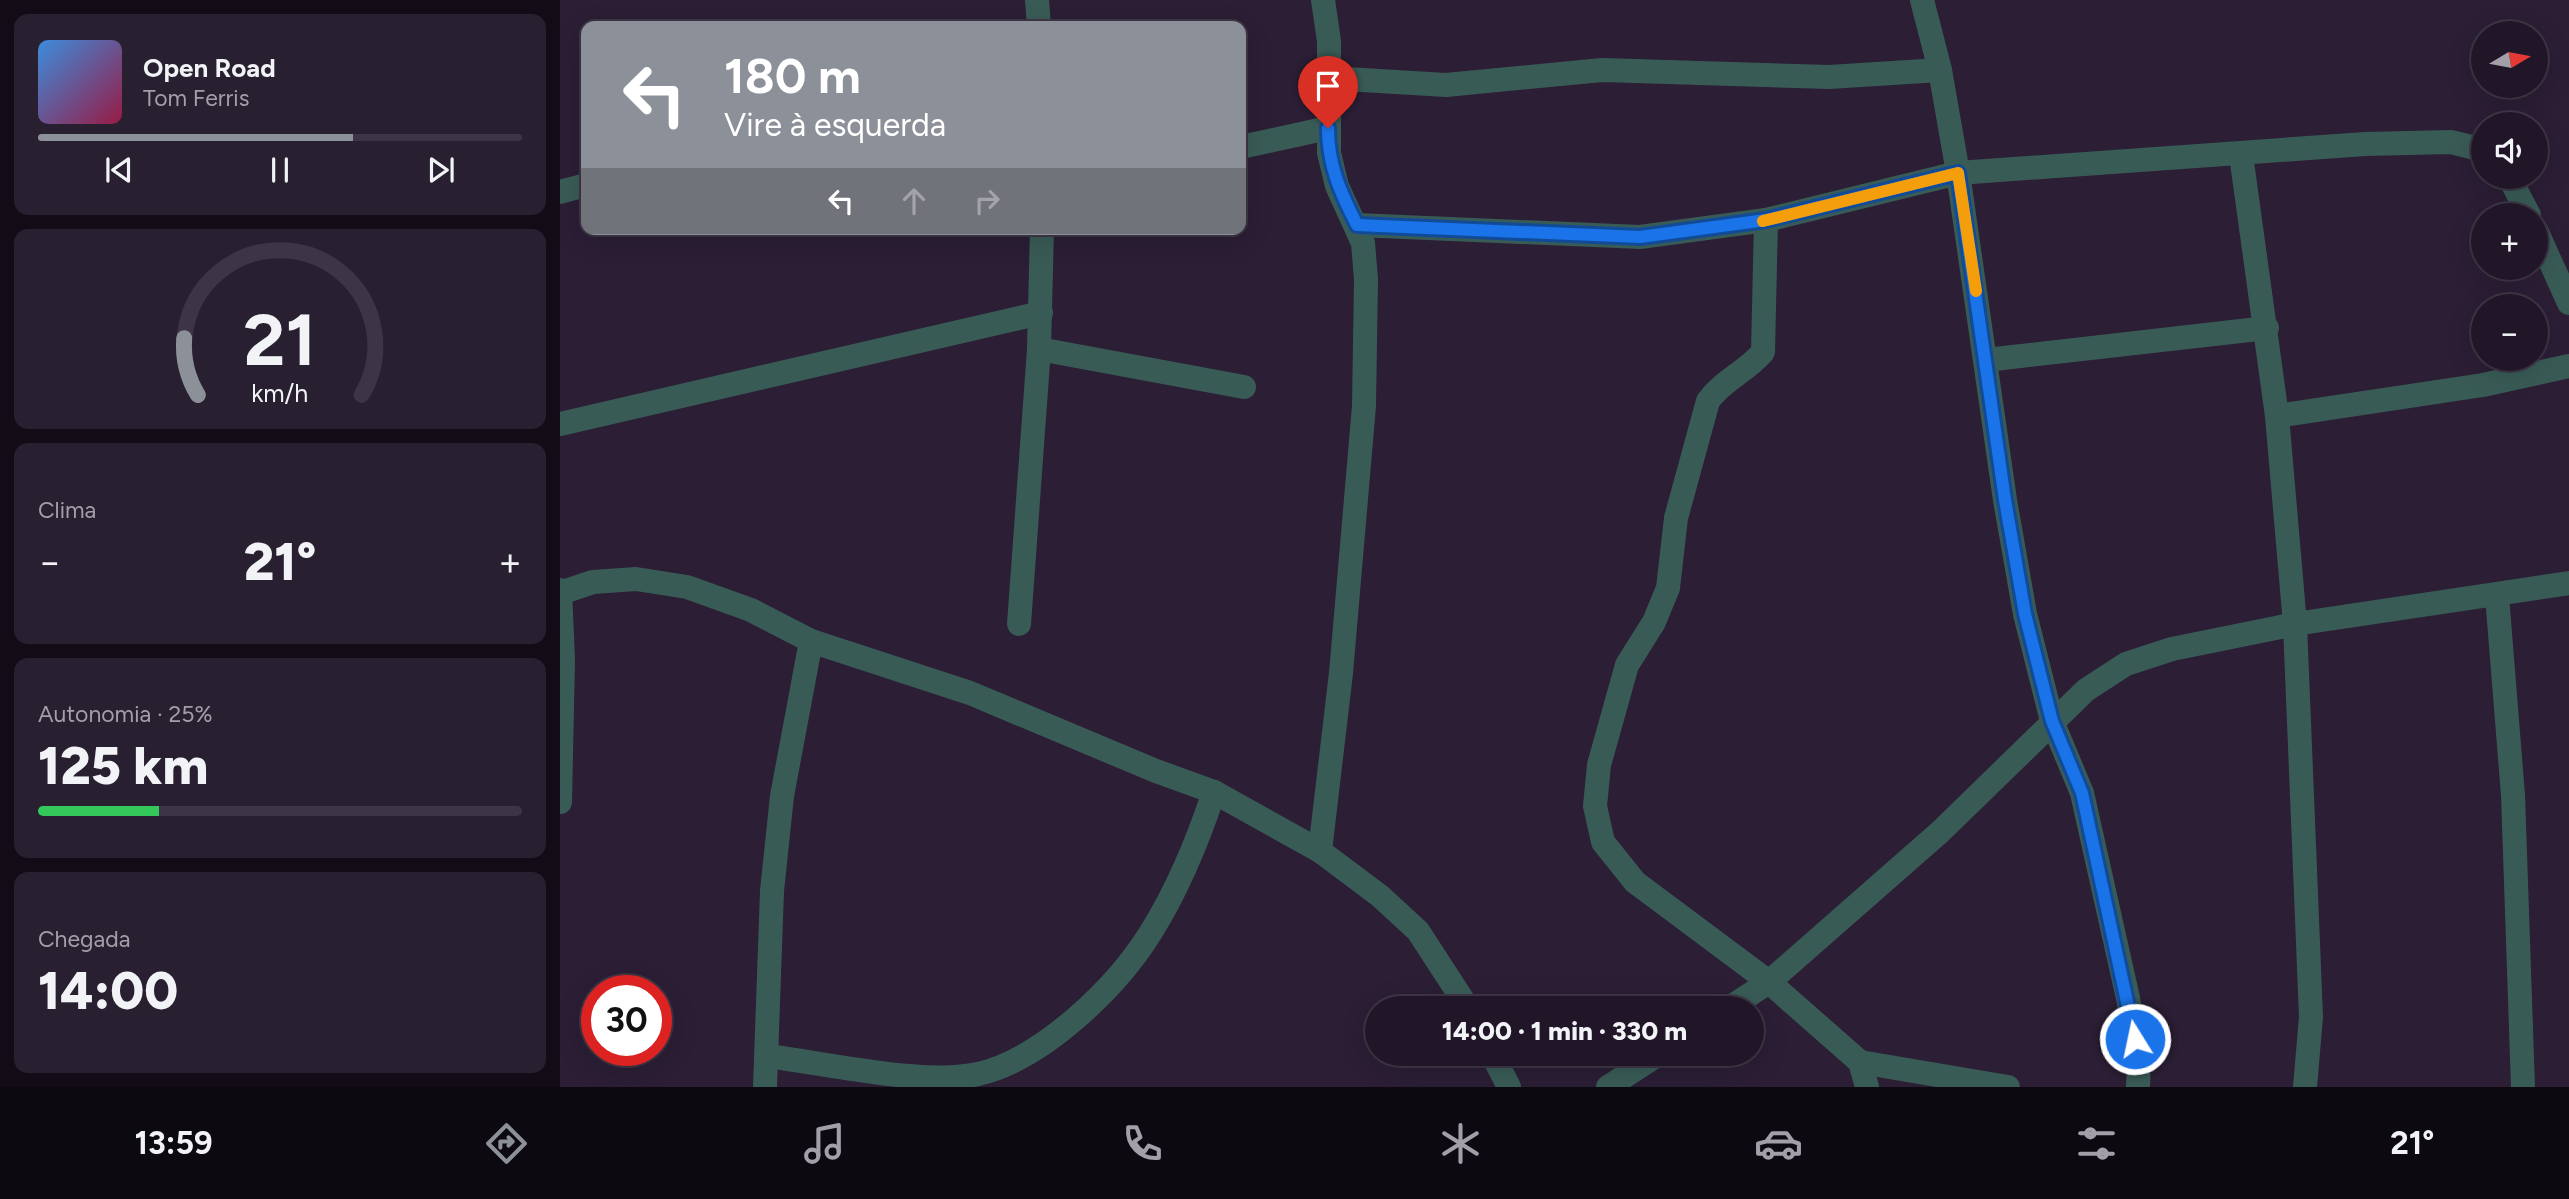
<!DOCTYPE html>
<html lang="pt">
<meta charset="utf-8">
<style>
:root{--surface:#201628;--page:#281f30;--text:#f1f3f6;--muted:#a29fa8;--line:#3d3545;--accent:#8c9099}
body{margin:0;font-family:Figtree,sans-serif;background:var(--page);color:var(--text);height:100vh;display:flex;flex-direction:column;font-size:26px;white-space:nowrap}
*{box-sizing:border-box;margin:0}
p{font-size:23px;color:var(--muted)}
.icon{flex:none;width:38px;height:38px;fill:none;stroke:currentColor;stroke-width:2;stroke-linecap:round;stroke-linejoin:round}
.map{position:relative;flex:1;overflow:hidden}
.side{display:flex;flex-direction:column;gap:14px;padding:14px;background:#120c16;width:560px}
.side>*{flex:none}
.top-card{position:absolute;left:21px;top:21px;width:665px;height:214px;border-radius:14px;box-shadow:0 7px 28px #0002,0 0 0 2px var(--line);background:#8c9099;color:#fff;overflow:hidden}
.needle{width:46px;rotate:80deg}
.tools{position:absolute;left:1911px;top:21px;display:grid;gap:14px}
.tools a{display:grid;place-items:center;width:77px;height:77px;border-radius:50%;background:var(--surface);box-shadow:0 7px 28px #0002,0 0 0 2px var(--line);font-size:35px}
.speed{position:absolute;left:21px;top:975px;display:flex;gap:14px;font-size:35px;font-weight:700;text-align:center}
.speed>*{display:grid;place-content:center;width:91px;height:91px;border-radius:50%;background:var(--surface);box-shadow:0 7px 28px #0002,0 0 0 2px var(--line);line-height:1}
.speed .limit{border:10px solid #d22;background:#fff;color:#111}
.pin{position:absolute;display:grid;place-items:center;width:60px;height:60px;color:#fff;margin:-72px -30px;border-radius:50% 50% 50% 0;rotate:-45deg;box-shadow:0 0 7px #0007}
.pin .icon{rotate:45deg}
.me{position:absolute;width:77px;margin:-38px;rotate:350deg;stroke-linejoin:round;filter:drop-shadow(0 0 5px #0008)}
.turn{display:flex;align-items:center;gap:24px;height:147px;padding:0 28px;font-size:32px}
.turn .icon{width:91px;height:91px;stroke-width:2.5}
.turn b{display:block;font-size:49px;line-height:60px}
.lanes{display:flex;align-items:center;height:66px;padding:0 28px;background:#0003;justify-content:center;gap:35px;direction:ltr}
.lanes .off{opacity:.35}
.big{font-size:52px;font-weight:800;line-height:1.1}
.side .widget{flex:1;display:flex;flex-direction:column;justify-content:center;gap:10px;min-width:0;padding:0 24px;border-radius:14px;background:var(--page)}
.side .dial{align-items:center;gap:0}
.dial svg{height:182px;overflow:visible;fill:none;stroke:var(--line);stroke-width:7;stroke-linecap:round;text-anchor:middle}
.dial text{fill:var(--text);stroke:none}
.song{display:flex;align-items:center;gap:21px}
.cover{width:84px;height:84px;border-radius:10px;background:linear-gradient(135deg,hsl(210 70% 55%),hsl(340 70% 35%))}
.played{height:7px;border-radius:4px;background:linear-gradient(90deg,var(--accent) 65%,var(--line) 65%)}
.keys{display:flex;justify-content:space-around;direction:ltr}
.heat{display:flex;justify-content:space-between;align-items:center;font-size:38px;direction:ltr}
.charge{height:10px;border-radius:5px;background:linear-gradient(90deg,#34c759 25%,var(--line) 0)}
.trip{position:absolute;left:805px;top:996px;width:399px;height:70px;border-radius:35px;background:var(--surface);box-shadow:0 7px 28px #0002,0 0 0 2px var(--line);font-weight:800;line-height:70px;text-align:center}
.dock{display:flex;height:112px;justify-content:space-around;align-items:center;background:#0d0910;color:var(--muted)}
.dock .icon{width:49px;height:49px}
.dock .active{color:var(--accent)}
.dock b{font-size:32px;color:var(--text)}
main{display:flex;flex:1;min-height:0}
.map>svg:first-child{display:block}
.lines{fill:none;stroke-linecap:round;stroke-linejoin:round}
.minor{stroke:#395b56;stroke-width:24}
.route-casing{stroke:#114b97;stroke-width:18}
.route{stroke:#1a73e8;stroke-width:12}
.slow{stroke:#f59e0b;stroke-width:12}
</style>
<main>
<section class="side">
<div class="widget">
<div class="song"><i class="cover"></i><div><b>Open Road</b><p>Tom Ferris</p></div></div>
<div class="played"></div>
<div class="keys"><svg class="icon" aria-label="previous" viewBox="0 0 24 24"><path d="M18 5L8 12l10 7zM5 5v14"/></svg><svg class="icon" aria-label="pause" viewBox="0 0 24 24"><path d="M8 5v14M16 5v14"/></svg><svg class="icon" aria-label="next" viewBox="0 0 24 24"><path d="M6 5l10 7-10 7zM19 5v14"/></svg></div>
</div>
<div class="widget dial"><svg viewBox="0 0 100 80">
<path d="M14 69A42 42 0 1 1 86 69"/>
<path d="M14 69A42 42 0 0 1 8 44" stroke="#8c9099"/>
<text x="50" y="56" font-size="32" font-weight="700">21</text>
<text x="50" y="72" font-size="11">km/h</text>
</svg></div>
<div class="widget"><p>Clima</p>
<div class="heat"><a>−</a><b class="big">21°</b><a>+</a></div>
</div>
<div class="widget"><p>Autonomia · 25%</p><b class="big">125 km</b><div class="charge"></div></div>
<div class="widget"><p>Chegada</p><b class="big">14:00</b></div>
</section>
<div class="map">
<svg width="2009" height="1087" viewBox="0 0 2009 1087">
<rect width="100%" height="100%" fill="#2b1e35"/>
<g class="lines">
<g class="minor">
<path d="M477 0 479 26"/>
<path d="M1362 0 1380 70 1398 173 1445 500 1465 614 1492 721 1522 793 1568 998 1579 1059 1578 1087"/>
<path d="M769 78 886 85 1042 70 1269 77 1380 70"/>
<path d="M681 147 768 128"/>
<path d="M1681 155 1717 416 1735 624 1751 1017 1745 1087"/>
<path d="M1949 177 1969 215"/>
<path d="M0 192 26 185"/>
<path d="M1206 220 1203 352C1186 372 1163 380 1148 401L1116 518 1108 588 1094 622 1067 665 1039 765 1035 806 1043 842 1075 882 1209 982 1300 1062 1307 1087"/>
<path d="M797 225 1080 237 1206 220 1398 173 1805 144 1891 142 1923 150"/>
<path d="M1976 230 2009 303"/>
<path d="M479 349 684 387"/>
<path d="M1426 360 1707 328"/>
<path d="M1717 416 1923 385 2009 366"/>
<path d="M0 424 481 313"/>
<path d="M0 590 3 660 0 802"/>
<path d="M0 593 33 582 76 579 127 587 191 610 251 641 410 693 596 771 654 792 760 851 820 896 858 931 908 1008"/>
<path d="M1937 596 1953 795 1963 1087"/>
<path d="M459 624 479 349 482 229"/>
<path d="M760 851 781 673 804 406 806 279 803 243 777 186 769 153V41L763 0"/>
<path d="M1169 1008 1209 982 1380 832 1526 690 1566 664 1612 649 1735 624 2009 583"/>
<path d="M932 1054 949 1087"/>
<path d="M207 1056C264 1063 363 1086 418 1074 483 1059 557 987 591 932 618 889 638 840 654 792"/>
<path d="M1300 1062 1448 1087"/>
<path d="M205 1087 212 891 222 796 251 641"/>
<path d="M1048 1087 1099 1054"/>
</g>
</g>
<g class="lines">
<defs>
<path id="route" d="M768 128C768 165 780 192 797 225L1080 237 1206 220 1398 173 1445 500 1465 614 1492 721 1522 793 1575 1039"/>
</defs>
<use href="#route" class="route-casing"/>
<use href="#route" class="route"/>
<path class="slow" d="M1203 221 1398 173 1416 291"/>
</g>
</svg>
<div class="tools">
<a><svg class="needle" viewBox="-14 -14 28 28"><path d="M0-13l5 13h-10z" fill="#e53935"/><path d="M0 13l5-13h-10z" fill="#a29fa8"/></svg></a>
<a><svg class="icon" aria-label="sound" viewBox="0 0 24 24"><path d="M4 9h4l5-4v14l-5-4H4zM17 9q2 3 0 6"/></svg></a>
<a>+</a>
<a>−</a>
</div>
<div class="speed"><div class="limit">30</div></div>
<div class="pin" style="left:768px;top:128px;background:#d93025"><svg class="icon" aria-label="arrive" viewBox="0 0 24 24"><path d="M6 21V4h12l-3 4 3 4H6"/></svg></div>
<svg class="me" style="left:1575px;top:1039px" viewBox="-20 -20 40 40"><circle r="17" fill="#1a73e8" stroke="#fff" stroke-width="3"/><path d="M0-11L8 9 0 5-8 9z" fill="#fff"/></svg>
<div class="trip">14:00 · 1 min · 330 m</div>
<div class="top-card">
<div class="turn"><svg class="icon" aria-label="left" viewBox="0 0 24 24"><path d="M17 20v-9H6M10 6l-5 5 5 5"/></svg><div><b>180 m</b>Vire à esquerda</div></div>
<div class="lanes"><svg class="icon" aria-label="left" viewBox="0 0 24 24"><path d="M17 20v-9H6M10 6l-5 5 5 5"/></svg><svg class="icon off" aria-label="ahead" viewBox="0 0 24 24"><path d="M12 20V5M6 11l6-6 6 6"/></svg><svg class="icon off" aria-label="right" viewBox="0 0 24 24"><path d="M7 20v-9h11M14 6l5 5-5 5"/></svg></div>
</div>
</div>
</main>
<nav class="dock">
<b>13:59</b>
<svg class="icon active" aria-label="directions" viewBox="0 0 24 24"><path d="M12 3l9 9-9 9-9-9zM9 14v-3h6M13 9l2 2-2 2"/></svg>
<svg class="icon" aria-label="music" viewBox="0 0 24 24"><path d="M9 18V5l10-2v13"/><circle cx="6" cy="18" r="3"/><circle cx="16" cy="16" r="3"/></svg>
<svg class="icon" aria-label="phone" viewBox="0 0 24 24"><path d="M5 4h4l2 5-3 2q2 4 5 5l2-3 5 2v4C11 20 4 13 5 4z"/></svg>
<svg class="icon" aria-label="climate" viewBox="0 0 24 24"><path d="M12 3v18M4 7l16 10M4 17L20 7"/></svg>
<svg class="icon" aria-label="car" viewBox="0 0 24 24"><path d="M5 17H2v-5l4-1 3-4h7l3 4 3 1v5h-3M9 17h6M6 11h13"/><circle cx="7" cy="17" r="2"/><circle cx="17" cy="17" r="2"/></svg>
<svg class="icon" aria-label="filters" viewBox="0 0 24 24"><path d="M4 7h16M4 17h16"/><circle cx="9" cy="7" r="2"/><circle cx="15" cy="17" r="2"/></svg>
<b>21°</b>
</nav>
